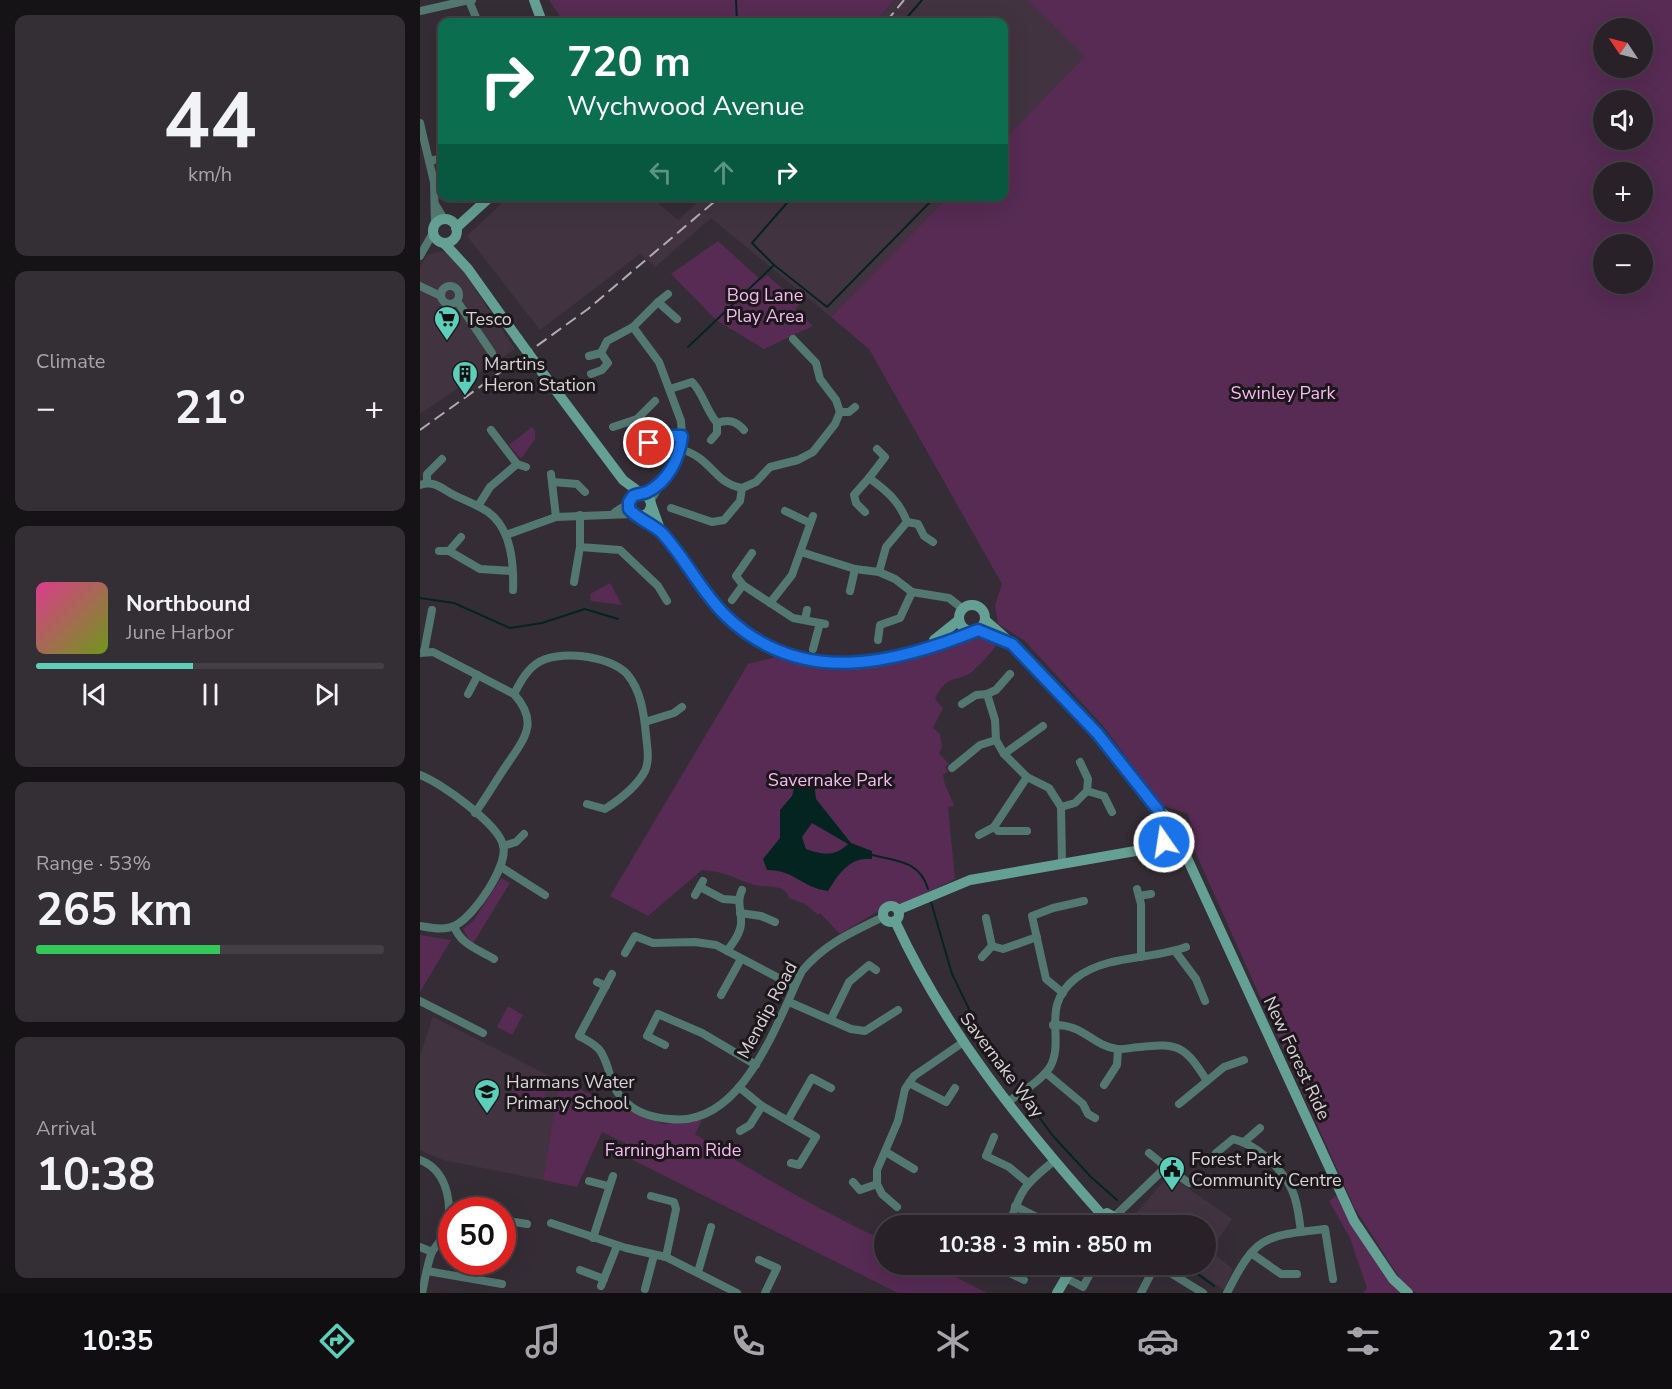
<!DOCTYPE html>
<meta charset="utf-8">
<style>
:root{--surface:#282228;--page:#342f34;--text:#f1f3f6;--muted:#a5a4a8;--line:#443f45;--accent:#5dceb9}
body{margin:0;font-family:"Nunito Sans",sans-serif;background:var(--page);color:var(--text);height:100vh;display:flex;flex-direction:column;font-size:22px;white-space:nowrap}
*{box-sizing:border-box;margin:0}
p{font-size:20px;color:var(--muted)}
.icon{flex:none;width:33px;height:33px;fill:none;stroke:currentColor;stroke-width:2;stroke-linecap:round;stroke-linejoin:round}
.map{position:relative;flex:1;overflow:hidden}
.drawer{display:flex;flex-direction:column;gap:15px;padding:15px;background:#161316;width:420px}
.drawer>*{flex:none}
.top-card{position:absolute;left:18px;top:18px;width:570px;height:183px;border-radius:12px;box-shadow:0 6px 24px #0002,0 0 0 2px var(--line);background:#0b6e4f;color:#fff;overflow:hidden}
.needle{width:39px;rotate:305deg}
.buttons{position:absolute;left:1173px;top:18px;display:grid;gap:12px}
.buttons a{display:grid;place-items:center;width:60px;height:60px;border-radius:50%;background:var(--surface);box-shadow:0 6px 24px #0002,0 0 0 2px var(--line);font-size:30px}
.speed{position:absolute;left:18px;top:1197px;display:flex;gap:12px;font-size:30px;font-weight:700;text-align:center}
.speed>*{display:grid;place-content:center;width:78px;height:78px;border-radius:50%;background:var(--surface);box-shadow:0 6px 24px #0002,0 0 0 2px var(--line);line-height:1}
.speed .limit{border:9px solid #d22;background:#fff;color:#111}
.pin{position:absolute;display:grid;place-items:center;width:51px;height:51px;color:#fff;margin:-26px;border:3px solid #fff;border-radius:50%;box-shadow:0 2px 6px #0007}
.me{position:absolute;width:66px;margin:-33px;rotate:347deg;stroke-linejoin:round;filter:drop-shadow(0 0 4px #0008)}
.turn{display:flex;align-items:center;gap:21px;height:126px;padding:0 30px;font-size:27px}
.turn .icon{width:78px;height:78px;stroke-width:2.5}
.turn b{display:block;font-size:42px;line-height:51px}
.lanes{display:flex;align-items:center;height:57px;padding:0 30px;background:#0003;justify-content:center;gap:30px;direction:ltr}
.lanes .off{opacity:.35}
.big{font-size:45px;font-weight:700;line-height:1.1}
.drawer .tile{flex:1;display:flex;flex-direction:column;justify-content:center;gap:9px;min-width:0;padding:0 21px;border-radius:12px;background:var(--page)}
.drawer .dial{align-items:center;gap:0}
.dial b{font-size:78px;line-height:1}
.song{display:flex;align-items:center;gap:18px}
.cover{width:72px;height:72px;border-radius:9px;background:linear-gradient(135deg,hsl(330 70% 55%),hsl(80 70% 35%))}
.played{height:6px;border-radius:3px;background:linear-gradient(90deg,var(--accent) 45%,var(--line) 45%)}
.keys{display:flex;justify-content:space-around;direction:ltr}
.heat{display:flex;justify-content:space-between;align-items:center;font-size:33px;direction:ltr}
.charge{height:9px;border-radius:4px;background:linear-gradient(90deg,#34c759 53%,var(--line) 0)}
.trip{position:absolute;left:454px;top:1215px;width:342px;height:60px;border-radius:30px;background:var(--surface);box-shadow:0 6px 24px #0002,0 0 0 2px var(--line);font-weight:700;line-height:60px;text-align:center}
.menu{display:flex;height:96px;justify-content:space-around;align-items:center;background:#100e10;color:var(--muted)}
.menu .icon{width:42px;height:42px}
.menu .on{color:var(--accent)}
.menu b{font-size:27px;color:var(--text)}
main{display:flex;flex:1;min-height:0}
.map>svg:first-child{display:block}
.built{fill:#413440}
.green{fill:#572b54;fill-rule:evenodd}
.water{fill:#04251f;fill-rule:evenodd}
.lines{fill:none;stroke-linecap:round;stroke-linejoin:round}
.stream{stroke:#04251f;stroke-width:2}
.street{stroke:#537870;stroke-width:8}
.secondary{stroke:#64a093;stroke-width:10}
.rail{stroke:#b2acb2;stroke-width:2;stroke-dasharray:12 6;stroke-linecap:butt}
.secondary-bridge{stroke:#64a093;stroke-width:10}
.route-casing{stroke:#114b97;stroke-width:15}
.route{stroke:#1a73e8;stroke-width:10}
.labels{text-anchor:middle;stroke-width:6;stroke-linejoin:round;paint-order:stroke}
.park-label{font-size:18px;fill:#f8baf2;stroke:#1b171a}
.poi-label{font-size:18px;fill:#d9d3d8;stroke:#1b171a;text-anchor:start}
.street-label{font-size:18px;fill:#d9d3d8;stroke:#1b171a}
</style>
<main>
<section class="drawer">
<div class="tile dial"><b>44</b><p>km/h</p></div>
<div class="tile"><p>Climate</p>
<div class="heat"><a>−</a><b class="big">21°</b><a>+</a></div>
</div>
<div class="tile">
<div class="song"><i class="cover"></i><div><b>Northbound</b><p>June Harbor</p></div></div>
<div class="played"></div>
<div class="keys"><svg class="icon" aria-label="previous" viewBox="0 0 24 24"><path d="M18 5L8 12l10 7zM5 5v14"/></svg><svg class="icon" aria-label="pause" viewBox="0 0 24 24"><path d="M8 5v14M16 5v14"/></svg><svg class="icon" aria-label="next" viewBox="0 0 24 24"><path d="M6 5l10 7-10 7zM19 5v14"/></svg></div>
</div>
<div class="tile"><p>Range · 53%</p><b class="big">265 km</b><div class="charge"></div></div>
<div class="tile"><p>Arrival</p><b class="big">10:38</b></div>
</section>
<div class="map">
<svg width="1252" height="1293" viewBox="0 0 1252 1293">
<rect width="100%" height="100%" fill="#352d35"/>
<g class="built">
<path d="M474 0H607L666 56 584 140V22H455Z"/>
<path d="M88 197H231L258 220 284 197H528L411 317 291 218 235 267 220 254 120 330 47 236Z"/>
<path d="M21 251 30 254 41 268 95 349 0 414V267L7 255Z"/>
<path d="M13 1017 139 1081 123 1180 23 1160 0 1150V1055Z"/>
<path d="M749 1175 812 1219 790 1251 813 1269 804 1290 769 1265 786 1264V1226L715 1225 709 1221Z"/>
</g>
<g class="green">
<path d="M129 0H474L455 22H144Z"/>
<path d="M607 0H1252V1293H996L980 1279 934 1207 774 849V834L768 814 741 805 684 727 605 641 578 624 575 605 582 584 449 349 411 317 528 197 584 196V140L665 56ZM1184 28H1222V68H1184ZM1184 100H1222V140H1184ZM1184 172H1222V212H1184ZM1184 244H1222V284H1184Z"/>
<path d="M298 241 341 280 347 275 380 304 375 310 393 326 344 349 296 320 251 274Z"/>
<path d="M112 427 115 431V439L101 459 89 445Z"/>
<path d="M190 583 202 605 171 601 170 594Z"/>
<path d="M548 637H564L563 640 577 644C568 658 560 663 553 671 541 682 526 673 515 699L523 708 513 728 520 734 522 747 519 753 529 764 525 767 528 771 523 775C524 787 531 794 534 806L528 807 535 879 482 905 479 903 453 914 420 934 400 913 398 915 385 904 369 898C364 882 344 889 332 884 310 877 307 872 282 870L228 916 190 896 328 664 356 657 414 669Z"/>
<path d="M81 878 90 883 52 945 43 929 54 920Z"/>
<path d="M0 935 31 940 0 992Z"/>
<path d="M88 1006 103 1015 92 1035 77 1027Z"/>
<path d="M100 1075 128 1090 120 1104 92 1091Z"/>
<path d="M139 1081 243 1124 282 1120 275 1134C336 1174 399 1210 465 1241V1264L512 1265 567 1293H478L211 1159 217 1149 182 1132 157 1187 123 1180Z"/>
<path d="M917 1195 987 1293H943L947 1288 930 1238 909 1201Z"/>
</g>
<path class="water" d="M394 781 396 799 431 843 452 851V859C429 857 419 874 408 891 380 887 375 870 347 870L343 859 360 838V810L372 796 375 785ZM392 823 428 844C414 857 403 855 386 849L382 837Z"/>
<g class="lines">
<g class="stream">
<path d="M316 0 317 22"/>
<path d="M483 22 502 0"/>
<path d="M270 197 271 196"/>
<path d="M354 265 407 307 516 196"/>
<path d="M268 347 354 265 332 243 373 196"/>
<path d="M0 598 34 603 90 628 122 623 165 609 198 619"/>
<path d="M452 855C477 861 500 861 508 889"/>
<path d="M511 902 532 974 566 1044 593 1083"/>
<path d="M608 1102 633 1136 671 1177 697 1200"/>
<path d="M709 1219 712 1226"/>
<path d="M764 1264 794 1286"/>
</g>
<g class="street">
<path d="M52 0 49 1 58 22"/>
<path d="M0 11 49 0"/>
<path d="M0 123 14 182 15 225"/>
<path d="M10 161 22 158"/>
<path d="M15 204 24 219"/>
<path d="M0 256 13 233"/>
<circle cx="30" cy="295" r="9"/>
<path d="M0 286 21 296"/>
<path d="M37 301 72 353"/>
<path d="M238 302 248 294"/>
<path d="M213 327 239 362 261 421 262 436 257 459 230 501"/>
<path d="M181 353 187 341 213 327 238 302 257 319"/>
<path d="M169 356 181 353 188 363 182 370 171 374"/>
<path d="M250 389 272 382C283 393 285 408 297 423V433L291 440"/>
<path d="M420 412H429L435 407"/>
<path d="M217 419 229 443 248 436H262"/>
<path d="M297 423C309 419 316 421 324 430"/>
<path d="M193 427 217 419 235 401"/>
<path d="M71 430 97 464 106 467"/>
<path d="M260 449C293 458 293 483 322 488L336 482 350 467 378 460 393 452 415 424 420 412 416 400 400 379 396 363 373 339"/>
<path d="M131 474 136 517"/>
<path d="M449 478 465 457 457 449"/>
<path d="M133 482 157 484 165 492"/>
<path d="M7 483V474L22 459"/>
<path d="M0 485C15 480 22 489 34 495 46 501 58 505 68 512 92 529 94 564 93 590"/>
<path d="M58 506 70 487 97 464"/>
<path d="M251 508 292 522 304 520 320 501 322 488"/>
<path d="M365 511 390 523"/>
<path d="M195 512 209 503"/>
<path d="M445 512 436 503 434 495 449 478C466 490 480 502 487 522L466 547 459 572"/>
<path d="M160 515V547L200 550 238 586 247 601"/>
<path d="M487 522 498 524 504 536 513 542"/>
<path d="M86 535 136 517 213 514"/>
<path d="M19 551H29L60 569 92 571"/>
<path d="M29 551 41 537"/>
<path d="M381 552 435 569 459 572 475 579 492 592 529 598 543 609"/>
<path d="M332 553 316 576 323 585 373 618 405 624"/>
<path d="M154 582 160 547"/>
<path d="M430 591 435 569"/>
<path d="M312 600 323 585"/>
<path d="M350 603 372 575 393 516"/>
<path d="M385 620 387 610"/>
<path d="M458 640 460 625 480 618 492 592"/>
<path d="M393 649 400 623"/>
<path d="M4 652 12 610"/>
<path d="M0 653 13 652 94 694C120 723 104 739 86 766 75 782 66 798 55 813"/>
<path d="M48 694 58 675"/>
<path d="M94 694C100 683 106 671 116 664 137 649 189 655 207 674 221 690 224 714 226 735 227 746 230 760 225 771 217 786 199 800 185 809L167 804"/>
<path d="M567 694 576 690 590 674"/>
<path d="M542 704 556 695 567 694 575 720 576 740 584 754 607 777 629 788 641 807 642 864"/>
<path d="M225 722 254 713 262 707"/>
<path d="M584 754 623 726"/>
<path d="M532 768 560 745 576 740"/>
<path d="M0 775C20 782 78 824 83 845 89 865 54 916 36 925 25 931 12 928 0 926"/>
<path d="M667 791 684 796 692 812"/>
<path d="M641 807 655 803 667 791 668 779 660 762"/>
<path d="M574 827 578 831H607"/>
<path d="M559 835 574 827 607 777"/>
<path d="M83 846 96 842 104 834"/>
<path d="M81 867 125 895"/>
<path d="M280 887 303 899 317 900"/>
<path d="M717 889 721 904V957"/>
<path d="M275 895 283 881"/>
<path d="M719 896 731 894"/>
<path d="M320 913 341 916 355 922"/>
<path d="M566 918 572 946 583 949 617 937"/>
<path d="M34 926C41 945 58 949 74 959"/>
<path d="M307 951C313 943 320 934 321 924 322 910 316 903 322 890"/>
<path d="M755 951 776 979 785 1001"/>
<path d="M205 953 215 936 233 943 275 942 296 945 374 986"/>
<path d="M562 957 572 946"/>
<path d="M192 974 159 1036C166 1040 177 1045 181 1052 193 1072 187 1086 208 1104 221 1115 235 1118 250 1119 323 1128 357 1021 382 971 404 944 432 932 463 917"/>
<path d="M177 982 186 986"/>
<path d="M643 993 626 979 612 916 633 908 664 901"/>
<path d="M301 995 321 959"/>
<path d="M0 1001 63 1033"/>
<path d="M369 1002 431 1029 445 1031 478 1010"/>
<path d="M411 1019 429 982 449 965 456 970"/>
<path d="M633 1025C664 1024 671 1045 697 1049 704 1050 713 1047 720 1047 760 1042 766 1048 787 1081L804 1067 824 1060"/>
<path d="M245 1045 227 1036 238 1014 282 1033 336 1065"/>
<path d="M626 1073 663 1104 668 1114 675 1118"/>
<path d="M489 1083 526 1102 535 1088"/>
<path d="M684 1085 697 1065 698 1049"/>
<path d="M319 1087 342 1106 396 1137 379 1165 371 1163"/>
<path d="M588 1102C601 1092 621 1081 630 1067 646 1038 619 1007 656 978 688 954 731 960 766 947"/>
<path d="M759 1104 787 1081"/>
<path d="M368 1120 392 1078 411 1088"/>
<path d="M320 1131 330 1125 342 1106"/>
<path d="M574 1137 566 1156 589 1167 607 1182"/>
<path d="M824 1142 840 1128"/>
<path d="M466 1152 494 1169"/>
<path d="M729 1153 746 1167"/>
<path d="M796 1153 813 1139C836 1144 862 1168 872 1190 878 1203 879 1218 881 1232"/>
<path d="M0 1160C29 1171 35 1210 23 1236 20 1242 15 1247 12 1252 7 1264 5 1280 2 1293"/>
<path d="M169 1181 188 1186"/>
<path d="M433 1182 440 1190 457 1184"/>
<path d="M231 1196 254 1202 256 1209 246 1257"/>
<path d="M595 1206 635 1226"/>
<path d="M477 1207 462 1194 457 1184V1170L478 1121 485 1089 494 1076 542 1043"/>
<path d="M694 1217 746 1167 769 1183"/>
<path d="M82 1220 107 1224"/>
<path d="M131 1223 206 1248 246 1257 317 1293"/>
<path d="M540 1226 544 1220 556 1226"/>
<path d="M589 1226C600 1190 605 1184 634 1161"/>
<path d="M173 1238 193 1176"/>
<path d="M0 1247 12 1252"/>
<path d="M831 1253 861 1274H877"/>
<path d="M339 1260 357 1268 345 1293"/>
<path d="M578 1264 577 1267 604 1280"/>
<path d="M160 1270 184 1279"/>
<path d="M7 1271 82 1284"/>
<path d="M278 1272 291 1227"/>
<path d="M646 1278 663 1287 673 1268"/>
<path d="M181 1286 197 1246"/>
<path d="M225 1289 234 1255"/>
<path d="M721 1293 736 1264 783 1293"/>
<path d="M807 1293C836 1235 844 1236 905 1229L913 1279"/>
</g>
<g class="secondary">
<path d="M114 0 122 22"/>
<circle cx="25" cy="231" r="12"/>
<path d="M36 228 71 196"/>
<path d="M24 243 48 269 98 339"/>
<path d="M122 372 203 480 222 494"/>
<circle cx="220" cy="505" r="11"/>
<path d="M231 504 241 532"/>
<path d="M218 516C225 522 234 526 240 532 258 548 269 573 284 591 330 646 396 676 467 660 495 654 523 641 550 632"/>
<circle cx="552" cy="618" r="13"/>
<path d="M565 620C605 654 644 694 678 734 703 764 724 799 755 824"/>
<path d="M514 640 539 620"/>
<circle cx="753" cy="835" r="11"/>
<path d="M764 837 767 858 934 1221 973 1279 988 1293"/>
<circle cx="471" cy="914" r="8"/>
<path d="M478 910 550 880 750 845"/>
<path d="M475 921C526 1032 601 1124 682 1215"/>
<path d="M680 1226V1218L687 1213 694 1217 695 1226"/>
<path d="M637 1293 654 1264"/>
</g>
<g class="rail">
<path d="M466 22 484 0"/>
<path d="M0 430 168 309 301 196"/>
</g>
<path class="secondary-bridge" d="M98 339 122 372"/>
</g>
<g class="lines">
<defs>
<path id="route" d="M229 443 248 436H262C259 459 248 482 227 492 222 494 217 494 213 496L209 502V509C217 519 233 524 242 533 266 559 281 592 306 616 381 688 473 664 558 630L592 644 677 733 738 810 744 842"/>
</defs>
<use href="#route" class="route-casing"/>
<use href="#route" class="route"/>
</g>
<defs>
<symbol id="supermarket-pin" viewBox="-11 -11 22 30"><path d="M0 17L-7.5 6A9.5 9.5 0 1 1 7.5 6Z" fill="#5dceb9" stroke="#1b171a"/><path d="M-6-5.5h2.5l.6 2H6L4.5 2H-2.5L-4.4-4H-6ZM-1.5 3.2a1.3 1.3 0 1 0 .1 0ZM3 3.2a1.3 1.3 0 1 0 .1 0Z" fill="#111"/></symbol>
<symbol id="building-pin" viewBox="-11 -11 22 30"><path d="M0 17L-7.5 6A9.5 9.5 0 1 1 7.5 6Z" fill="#5dceb9" stroke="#1b171a"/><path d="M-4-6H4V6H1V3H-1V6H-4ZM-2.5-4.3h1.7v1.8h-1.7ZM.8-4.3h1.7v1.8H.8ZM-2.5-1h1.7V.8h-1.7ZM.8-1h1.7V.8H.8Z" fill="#111"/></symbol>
<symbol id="school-pin" viewBox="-11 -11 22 30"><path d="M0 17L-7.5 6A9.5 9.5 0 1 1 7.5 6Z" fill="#5dceb9" stroke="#1b171a"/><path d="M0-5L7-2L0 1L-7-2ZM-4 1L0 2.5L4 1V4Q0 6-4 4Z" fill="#111"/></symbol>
<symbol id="civic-pin" viewBox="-11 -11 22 30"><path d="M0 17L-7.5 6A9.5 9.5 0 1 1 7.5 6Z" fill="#5dceb9" stroke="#1b171a"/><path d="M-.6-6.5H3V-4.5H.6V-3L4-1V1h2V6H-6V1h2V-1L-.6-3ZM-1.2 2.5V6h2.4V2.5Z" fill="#111"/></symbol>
</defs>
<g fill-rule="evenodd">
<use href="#supermarket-pin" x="12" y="304" width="30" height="40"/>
<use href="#building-pin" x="30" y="359" width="30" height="40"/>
<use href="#school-pin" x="52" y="1077" width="30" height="40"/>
<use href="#civic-pin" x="737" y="1154" width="30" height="40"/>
</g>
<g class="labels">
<g class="park-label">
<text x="345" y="301">Bog Lane<tspan x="345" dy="21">Play Area</tspan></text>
<text x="863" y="399">Swinley Park</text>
<text x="410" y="786">Savernake Park</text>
<text x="253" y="1156">Farningham Ride</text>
</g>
<g class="poi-label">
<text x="46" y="325">Tesco</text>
<text x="64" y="370">Martins<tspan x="64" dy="21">Heron Station</tspan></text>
<text x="86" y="1088">Harmans Water<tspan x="86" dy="21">Primary School</tspan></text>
<text x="771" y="1165">Forest Park<tspan x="771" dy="21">Community Centre</tspan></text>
</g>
<g class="street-label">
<text transform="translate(347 1010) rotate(-62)" y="6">Mendip Road</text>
<text transform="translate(877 1058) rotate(65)" y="6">New Forest Ride</text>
<text transform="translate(582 1065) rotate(53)" y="6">Savernake Way</text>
</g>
</g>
</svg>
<div class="buttons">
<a><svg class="needle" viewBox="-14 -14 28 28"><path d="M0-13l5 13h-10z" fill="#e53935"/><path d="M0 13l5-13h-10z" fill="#a5a4a8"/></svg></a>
<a><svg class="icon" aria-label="sound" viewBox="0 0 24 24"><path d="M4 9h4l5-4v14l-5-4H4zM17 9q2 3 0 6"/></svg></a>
<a>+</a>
<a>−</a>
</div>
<div class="speed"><div class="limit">50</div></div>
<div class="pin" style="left:229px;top:443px;background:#d93025"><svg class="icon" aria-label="arrive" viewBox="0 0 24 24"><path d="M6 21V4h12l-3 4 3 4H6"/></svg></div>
<svg class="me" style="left:744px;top:842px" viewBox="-20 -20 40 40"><circle r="17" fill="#1a73e8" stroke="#fff" stroke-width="3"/><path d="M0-11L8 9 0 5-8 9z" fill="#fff"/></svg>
<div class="trip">10:38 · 3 min · 850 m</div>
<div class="top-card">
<div class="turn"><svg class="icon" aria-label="right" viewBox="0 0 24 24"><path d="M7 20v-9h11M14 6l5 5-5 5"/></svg><div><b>720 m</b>Wychwood Avenue</div></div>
<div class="lanes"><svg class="icon off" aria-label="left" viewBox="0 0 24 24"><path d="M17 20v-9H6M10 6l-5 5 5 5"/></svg><svg class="icon off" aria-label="ahead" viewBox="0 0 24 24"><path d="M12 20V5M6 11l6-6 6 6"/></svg><svg class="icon" aria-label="right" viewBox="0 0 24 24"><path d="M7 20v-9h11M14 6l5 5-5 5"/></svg></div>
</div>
</div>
</main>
<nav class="menu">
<b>10:35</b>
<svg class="icon on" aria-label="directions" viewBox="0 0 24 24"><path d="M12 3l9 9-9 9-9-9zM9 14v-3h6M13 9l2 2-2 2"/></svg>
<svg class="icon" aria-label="music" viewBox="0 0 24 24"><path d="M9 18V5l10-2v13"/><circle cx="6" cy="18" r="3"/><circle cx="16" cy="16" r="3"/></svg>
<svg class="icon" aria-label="phone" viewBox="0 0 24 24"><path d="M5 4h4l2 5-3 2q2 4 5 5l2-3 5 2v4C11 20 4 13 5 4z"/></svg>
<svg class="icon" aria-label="climate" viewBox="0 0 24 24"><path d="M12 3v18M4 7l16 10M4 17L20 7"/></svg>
<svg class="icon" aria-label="car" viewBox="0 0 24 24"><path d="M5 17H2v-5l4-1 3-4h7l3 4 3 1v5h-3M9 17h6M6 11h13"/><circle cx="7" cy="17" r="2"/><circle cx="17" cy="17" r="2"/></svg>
<svg class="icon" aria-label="filters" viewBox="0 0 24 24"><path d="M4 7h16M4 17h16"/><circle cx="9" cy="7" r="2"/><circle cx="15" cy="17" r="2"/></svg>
<b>21°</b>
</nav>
